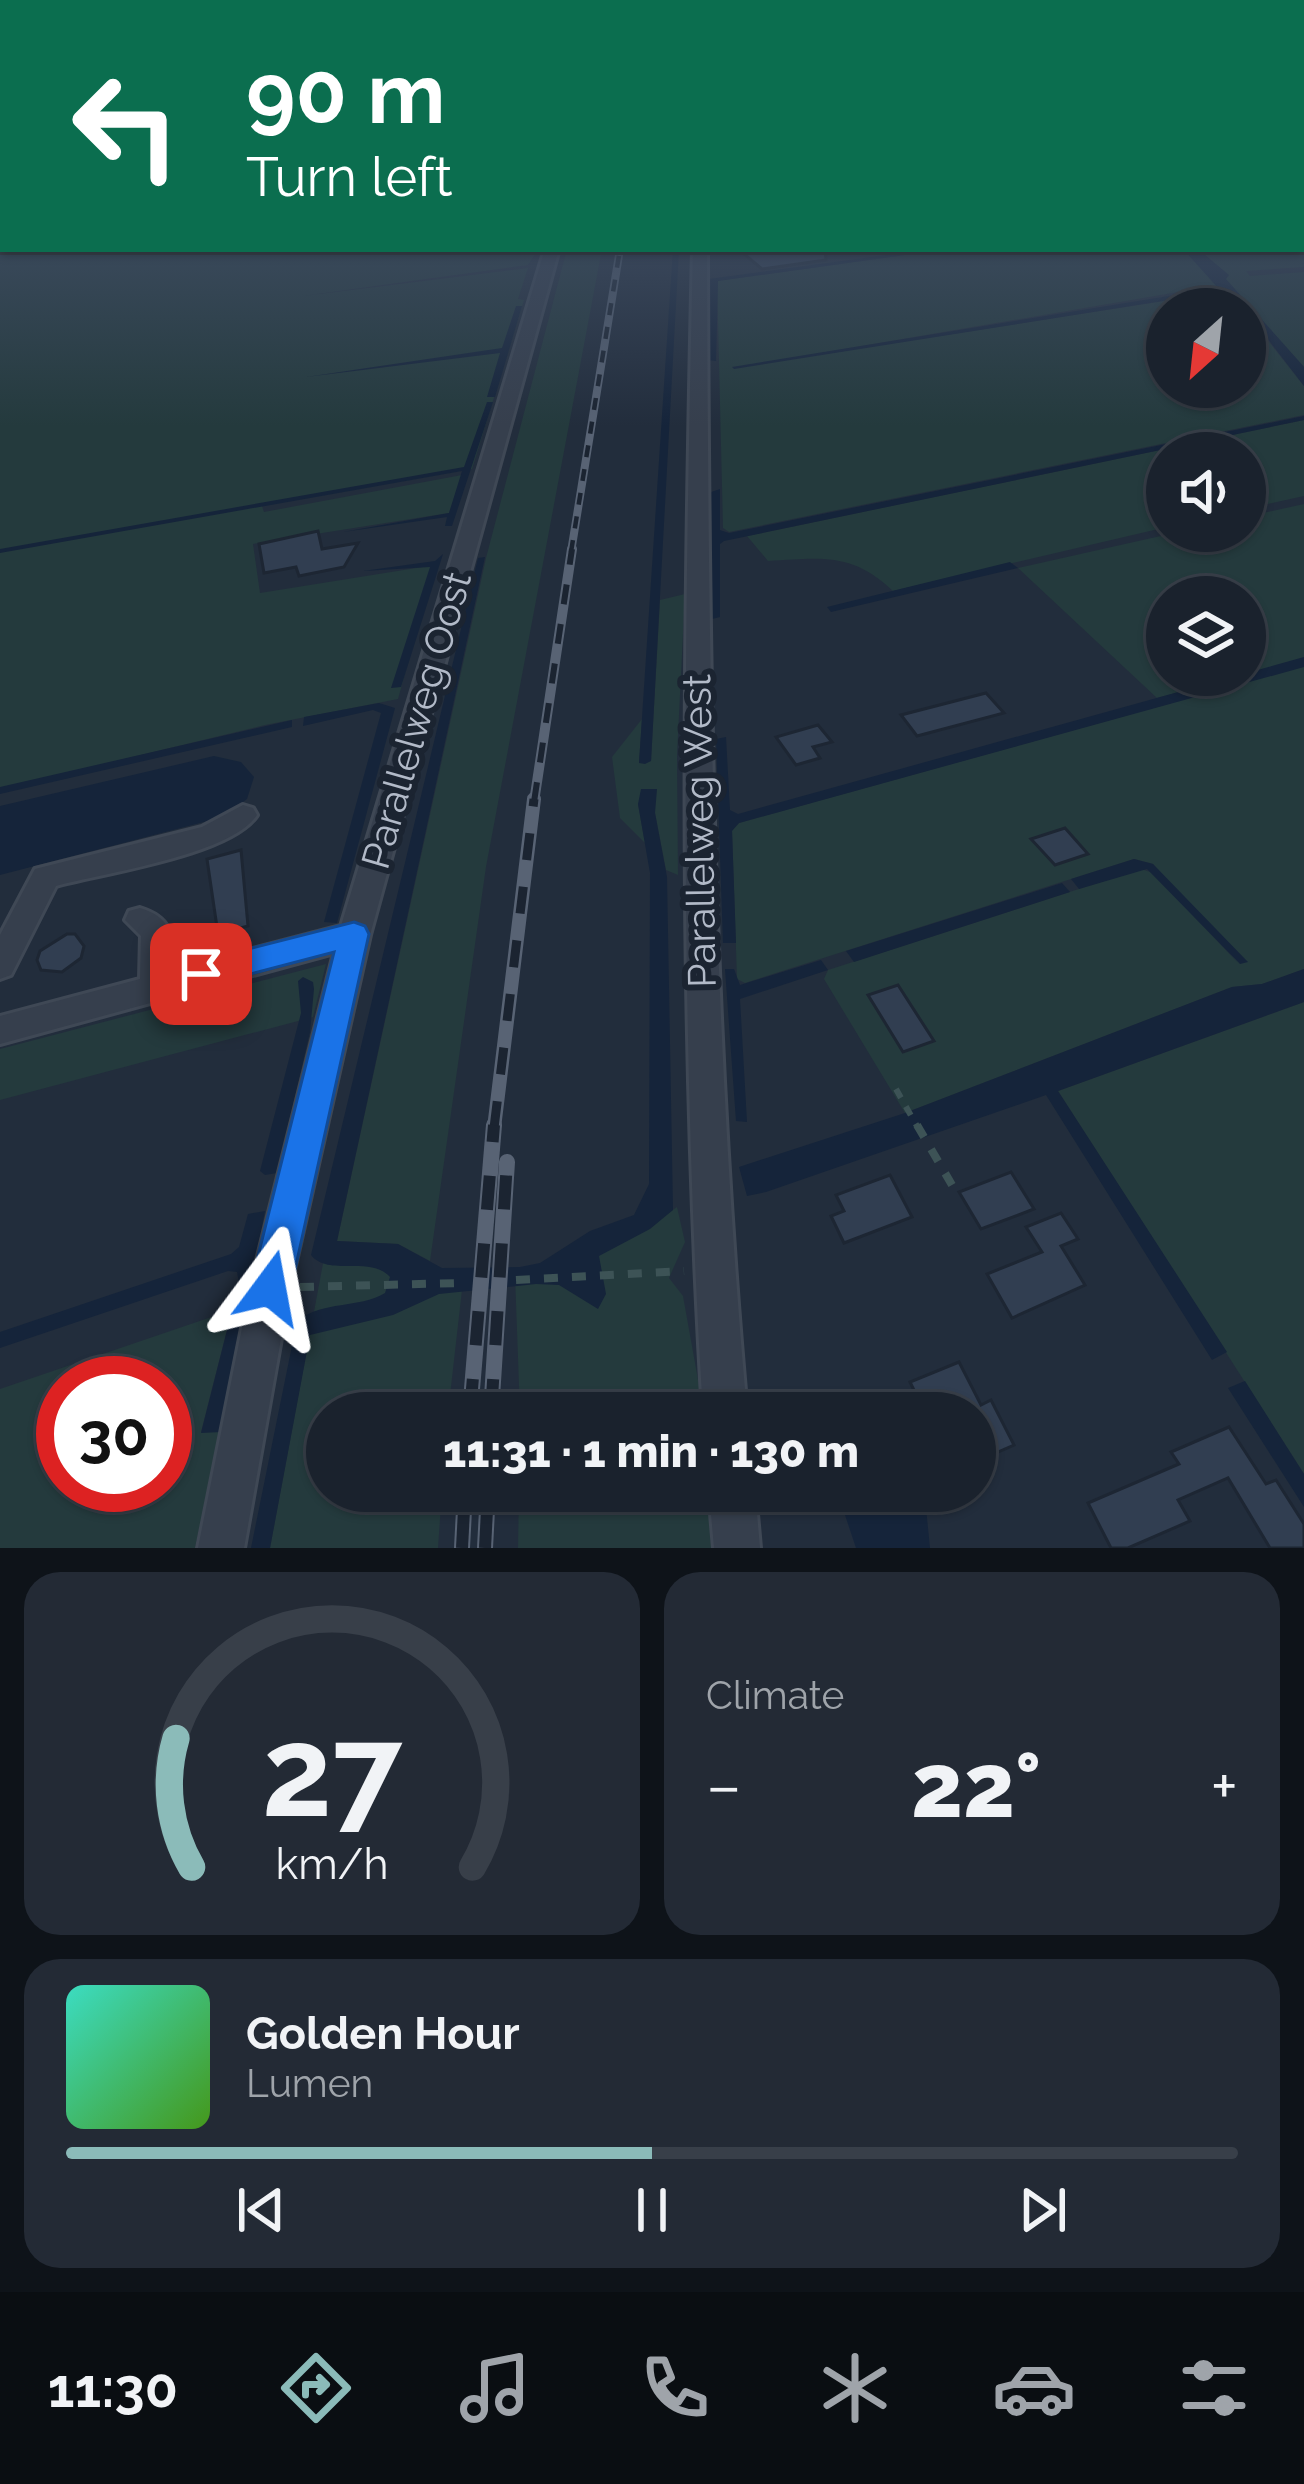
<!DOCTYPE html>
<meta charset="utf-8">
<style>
:root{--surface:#1a222d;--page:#232a35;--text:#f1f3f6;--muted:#9fa4aa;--line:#383f49;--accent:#8bbbb9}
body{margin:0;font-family:Raleway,sans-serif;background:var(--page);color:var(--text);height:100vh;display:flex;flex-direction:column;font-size:45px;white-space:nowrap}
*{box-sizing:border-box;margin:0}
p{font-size:39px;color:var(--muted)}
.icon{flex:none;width:66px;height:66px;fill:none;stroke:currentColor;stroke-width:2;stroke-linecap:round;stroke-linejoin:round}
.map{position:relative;height:1548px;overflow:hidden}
.sheet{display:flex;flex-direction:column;gap:24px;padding:24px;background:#0e1319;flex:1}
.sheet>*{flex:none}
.hud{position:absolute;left:0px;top:0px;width:1305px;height:252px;box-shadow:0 3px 9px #0004,0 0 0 3px var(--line);background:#0b6e4f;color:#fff;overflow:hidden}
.needle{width:78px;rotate:207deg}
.fabs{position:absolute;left:1146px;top:288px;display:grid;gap:24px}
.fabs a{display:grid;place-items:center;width:120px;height:120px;border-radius:50%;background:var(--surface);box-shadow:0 3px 9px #0004,0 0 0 3px var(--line);font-size:60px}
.speed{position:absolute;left:36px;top:1356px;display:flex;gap:24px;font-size:60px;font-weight:700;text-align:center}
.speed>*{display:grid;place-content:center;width:156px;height:156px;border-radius:50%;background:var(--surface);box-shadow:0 3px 9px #0004,0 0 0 3px var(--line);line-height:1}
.speed .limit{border:18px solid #d22;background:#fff;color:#111}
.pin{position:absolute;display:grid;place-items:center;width:102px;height:102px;color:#fff;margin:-51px;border-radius:24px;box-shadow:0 6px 18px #0006}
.me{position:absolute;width:132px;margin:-66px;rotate:13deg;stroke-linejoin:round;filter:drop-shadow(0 0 9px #0008)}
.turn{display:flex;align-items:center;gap:42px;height:252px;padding:0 48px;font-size:54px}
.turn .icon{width:156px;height:156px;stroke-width:2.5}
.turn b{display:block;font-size:84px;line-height:102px}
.big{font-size:90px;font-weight:800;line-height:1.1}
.sheet .widget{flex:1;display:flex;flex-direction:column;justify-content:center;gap:18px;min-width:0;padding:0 42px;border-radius:36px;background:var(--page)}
.sheet .dial{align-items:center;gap:0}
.dial svg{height:312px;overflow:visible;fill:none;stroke:var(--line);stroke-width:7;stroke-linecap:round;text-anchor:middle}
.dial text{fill:var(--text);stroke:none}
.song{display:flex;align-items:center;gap:36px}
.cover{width:144px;height:144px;border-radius:18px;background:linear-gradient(135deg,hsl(170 70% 55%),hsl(100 70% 35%))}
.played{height:12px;border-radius:6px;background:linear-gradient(90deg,var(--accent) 50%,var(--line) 50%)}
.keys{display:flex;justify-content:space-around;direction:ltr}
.heat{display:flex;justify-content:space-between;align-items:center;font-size:66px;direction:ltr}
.sheet .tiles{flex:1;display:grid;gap:24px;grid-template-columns:1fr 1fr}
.widget:last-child{grid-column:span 2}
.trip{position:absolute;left:306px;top:1392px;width:690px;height:120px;border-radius:60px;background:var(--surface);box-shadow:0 3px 9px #0004,0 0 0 3px var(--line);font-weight:800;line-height:120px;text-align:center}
.tabs{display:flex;height:192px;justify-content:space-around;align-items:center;background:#0a0e12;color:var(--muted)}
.tabs .icon{width:84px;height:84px}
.tabs .selected{color:var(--accent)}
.tabs b{font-size:54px;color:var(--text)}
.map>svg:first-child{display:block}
.green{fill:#243a3d;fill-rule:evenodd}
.water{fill:#15243a}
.building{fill:#313e51;stroke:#1d2633;stroke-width:3}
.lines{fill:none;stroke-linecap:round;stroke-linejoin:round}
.minor-casing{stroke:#3f4855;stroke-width:6}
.path-far1{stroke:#3d5356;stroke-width:6;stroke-dasharray:10 10;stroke-linecap:butt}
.path{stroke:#3d5356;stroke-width:8;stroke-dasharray:14 14;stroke-linecap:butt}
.minor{fill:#363f4d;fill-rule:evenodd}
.rail-far3-casing{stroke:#586374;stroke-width:8}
.rail-far2-casing{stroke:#586374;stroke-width:10}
.rail-far1-casing{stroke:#586374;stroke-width:14}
.rail-casing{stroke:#586374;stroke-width:16}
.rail-far3{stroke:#1b2431;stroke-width:4.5;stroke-dasharray:12;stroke-linecap:butt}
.rail-far2{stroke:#1b2431;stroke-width:6;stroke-dasharray:20;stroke-linecap:butt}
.rail-far1{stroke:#1b2431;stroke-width:9;stroke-dasharray:27;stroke-linecap:butt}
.rail{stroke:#1b2431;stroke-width:12;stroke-dasharray:34;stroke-linecap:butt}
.route{fill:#1a73e8;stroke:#114b97;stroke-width:3}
.labels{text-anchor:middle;stroke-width:12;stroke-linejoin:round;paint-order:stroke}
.street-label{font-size:39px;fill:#b2bac8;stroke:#1b2431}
</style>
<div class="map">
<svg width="1304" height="1548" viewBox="0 0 1304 1548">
<rect width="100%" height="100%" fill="#222d3c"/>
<g class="green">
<path d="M0 209 3 249H319L322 254 366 249 538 250 528 265 303 296 528 268 518 299 524 300 472 469 262 506 264 512 462 475 449 513 253 544 260 593 435 565 398 699 265 725 0 789Z"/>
<path d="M1302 209 1304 267 1246 271 1250 276 1304 272V367L1198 249H1302Z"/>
<path d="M567 249H602L486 867 430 1261 398 1244 337 1241 486 558Z"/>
<path d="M948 249H1183L1219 285 733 368 1222 292 1243 309H1167V387H1245V312L1304 386V415L729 532 723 528 717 281Z"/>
<path d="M1304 420V496L1245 509V453H1167V527L893 591C852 552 822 558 768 561L747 536Z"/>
<path d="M1304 504V658L1245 675V597H1167V675H1243L1157 698 1018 568 1183 531H1245V517Z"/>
<path d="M685 594 677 755 678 875 666 870 655 813 638 804 645 843 620 818 612 757 642 719 639 762 651 761 660 600Z"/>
<path d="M1304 666V969L1262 984 1232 987 905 1113 824 979 828 970 1141 869 1153 873 1239 964 1153 864 1134 859 745 983 737 979 732 830 739 823Z"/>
<path d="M326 964 313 1017 0 1100V1049Z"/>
<path d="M1304 1002V1474L1058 1091Z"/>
<path d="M677 1207 685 1242 669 1278 683 1296 704 1413H520L515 1275 660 1219Z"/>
<path d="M324 1258H394L462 1290 448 1413H327V1491H442L438 1548H270Z"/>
<path d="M232 1310 201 1432H221L195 1548H0V1389ZM63 1383H165V1485H63Z"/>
<path d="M519 1491H711L716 1548H518Z"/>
</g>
<g class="water">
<path d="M673 249H679L651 761 645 764 639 763Z"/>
<path d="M931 249H948L718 281 716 361 707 360 709 279Z"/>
<path d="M1183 249H1198L1229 275 1226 279 1304 367V386L1245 309 1219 292 734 369 732 367 1218 288Z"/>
<path d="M516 306H522L495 397H487L500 353 306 377 502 348Z"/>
<path d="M487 402H493L452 526H445L447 517 343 532 449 513 462 471 0 553V549L464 467Z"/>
<path d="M1304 416V420L724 541 720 544V617L712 619 711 492 720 489V530L729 533Z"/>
<path d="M443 554 401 687 391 688 430 567 363 571 435 561Z"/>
<path d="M485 557 337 1241 398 1244 442 1268 520 1267 540 1263 590 1231 634 1215 649 1184 650 873 638 804 641 789H657L655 813 667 877 673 1210 650 1229 599 1256 606 1294 598 1309 559 1285 536 1284 439 1294 393 1315 310 1335 270 1548H251L297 1321C324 1300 358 1309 385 1293L390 1277C370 1255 328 1277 311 1255L478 558Z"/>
<path d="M1010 562 1018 568 831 612 827 607Z"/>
<path d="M1304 657V667L739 823 732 831 736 943H723L716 739 726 737 730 810 738 814Z"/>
<path d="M379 703 395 708 337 923 324 922 381 713 373 710 303 726 304 717Z"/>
<path d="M292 720V727L0 794V787Z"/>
<path d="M214 756 241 762 254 777 247 799 223 817 0 875V806Z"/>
<path d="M1134 859 1153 864 1248 962 1240 964 1147 869 1079 889 1071 879Z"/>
<path d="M1062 883 1070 892 854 962 846 951Z"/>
<path d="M821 960 828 970 740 999 747 1122 736 1121 725 969H734L740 985Z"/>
<path d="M1304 969V1002L1058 1091 1227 1352 1212 1360 1046 1095 766 1192 747 1196 739 1167 905 1113 1232 987 1262 984Z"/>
<path d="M303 977 313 982 314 989 310 1032 277 1173 265 1175 260 1171 301 1013 298 981Z"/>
<path d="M265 1211 221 1432 201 1433 239 1283 237 1272 228 1271 0 1348V1332L231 1254 239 1247 248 1214Z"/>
<path d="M1245 1381 1304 1474V1507L1228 1388Z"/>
<path d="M837 1491H911L926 1508 930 1548H856Z"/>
</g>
<g class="building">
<path d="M738 249H825L826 260 762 269Z"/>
<path d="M318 531 322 549 358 543 344 567 299 576 296 567 264 573 259 544Z"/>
<path d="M986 693 1004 713 917 736 901 715Z"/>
<path d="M818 725 832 742 813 747 820 758 796 765 776 737Z"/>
<path d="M1065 828 1088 854 1055 865 1031 839Z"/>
<path d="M241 850 248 926 218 934 207 859Z"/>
<path d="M67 934H75L84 946 81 958 62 972 41 970 37 960 40 951Z"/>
<path d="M898 985 934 1041 903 1052 868 995Z"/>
<path d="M1011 1172 1034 1209 981 1229 959 1192Z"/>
<path d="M890 1175 912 1217 844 1243 831 1216 844 1211 836 1195Z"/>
<path d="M1061 1213 1078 1239 1061 1246 1085 1285 1012 1318 987 1274 1042 1252 1026 1227Z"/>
<path d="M959 1362 981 1405 991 1400 1014 1445 975 1462V1413H925L910 1382Z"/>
<path d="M1229 1427 1266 1484 1276 1480 1304 1524V1548H1270L1228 1478 1178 1500 1190 1521 1128 1548H1111L1088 1503 1179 1464 1171 1452Z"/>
</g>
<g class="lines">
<defs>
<g id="minor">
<path d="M545 249H559L370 935 290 1288 244 1548H198L250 1288 334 953 0 1044V1016L140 979 141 936 125 920 129 911 140 908C175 919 172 937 172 970L341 926Z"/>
<path d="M693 249H707C708 638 712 1025 747 1413H703C679 1025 684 638 693 249Z"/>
<path d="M243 805 253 808 257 815C231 855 103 873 56 886L11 975 0 979V935L35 869 202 827Z"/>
<path d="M709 1491H755L760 1548H714Z"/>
</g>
</defs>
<use href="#minor" class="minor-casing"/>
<path class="path-far1" d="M896 1089 918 1128"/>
<g class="path">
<path d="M917 1125 952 1185"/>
<path d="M516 1280 684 1271"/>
<path d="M300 1287 461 1283"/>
</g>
<use href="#minor" class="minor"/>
<defs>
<path id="rail-far3" d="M571 552 620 249"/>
<path id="rail-far2" d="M534 802 572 549"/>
<path id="rail-far1" d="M494 1128 534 799"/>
<g id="rail">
<path d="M470 1413 494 1125"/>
<path d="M491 1413 507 1162"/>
<path d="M462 1548 465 1491"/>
<path d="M485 1548 488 1491"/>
</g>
</defs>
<use href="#rail-far3" class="rail-far3-casing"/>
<use href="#rail-far2" class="rail-far2-casing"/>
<use href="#rail-far1" class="rail-far1-casing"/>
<use href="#rail" class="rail-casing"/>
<use href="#rail-far3" class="rail-far3"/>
<use href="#rail-far2" class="rail-far2"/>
<use href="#rail-far1" class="rail-far1"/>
<use href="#rail" class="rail"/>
</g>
<linearGradient id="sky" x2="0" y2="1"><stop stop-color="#131921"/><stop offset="0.49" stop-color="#3e4c61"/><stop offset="1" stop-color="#3e4c61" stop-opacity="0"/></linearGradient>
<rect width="1304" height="426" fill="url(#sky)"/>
<path class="route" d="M354 922 365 926 369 934 291 1288 285 1302 270 1308 256 1302 250 1288 334 952 201 987 190 984 185 974 190 965 201 961Z"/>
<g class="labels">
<g class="street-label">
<text transform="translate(416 720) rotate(-74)" y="14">Parallelweg Oost</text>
<text transform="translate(699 831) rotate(-91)" y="14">Parallelweg West</text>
</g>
</g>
</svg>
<div class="fabs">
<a><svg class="needle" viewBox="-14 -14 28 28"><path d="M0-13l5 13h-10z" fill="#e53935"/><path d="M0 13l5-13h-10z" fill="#9fa4aa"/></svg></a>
<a><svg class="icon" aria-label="sound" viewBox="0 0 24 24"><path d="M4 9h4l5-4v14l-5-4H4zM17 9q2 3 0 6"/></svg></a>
<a><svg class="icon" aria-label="layers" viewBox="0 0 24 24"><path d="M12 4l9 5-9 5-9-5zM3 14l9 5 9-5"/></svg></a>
</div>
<div class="speed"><div class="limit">30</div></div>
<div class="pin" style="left:201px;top:974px;background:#d93025"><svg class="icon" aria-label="arrive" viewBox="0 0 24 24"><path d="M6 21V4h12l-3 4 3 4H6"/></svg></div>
<svg class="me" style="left:270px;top:1288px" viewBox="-20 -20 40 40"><path d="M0-17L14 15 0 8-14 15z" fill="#1a73e8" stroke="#fff" stroke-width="4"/></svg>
<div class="trip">11:31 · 1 min · 130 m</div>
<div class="hud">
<div class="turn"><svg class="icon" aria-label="left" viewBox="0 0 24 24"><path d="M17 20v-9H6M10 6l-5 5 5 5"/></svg><div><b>90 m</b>Turn left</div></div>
</div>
</div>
<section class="sheet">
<div class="tiles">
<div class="widget dial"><svg viewBox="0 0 100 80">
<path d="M14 69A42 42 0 1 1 86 69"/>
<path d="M14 69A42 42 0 0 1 10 36" stroke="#8bbbb9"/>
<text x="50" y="56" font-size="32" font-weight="700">27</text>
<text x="50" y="72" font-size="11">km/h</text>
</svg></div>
<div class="widget"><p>Climate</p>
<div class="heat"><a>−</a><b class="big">22°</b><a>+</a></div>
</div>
<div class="widget">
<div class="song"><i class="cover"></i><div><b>Golden Hour</b><p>Lumen</p></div></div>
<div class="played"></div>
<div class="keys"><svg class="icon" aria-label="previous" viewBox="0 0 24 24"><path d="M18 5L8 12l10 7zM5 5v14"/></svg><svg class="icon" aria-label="pause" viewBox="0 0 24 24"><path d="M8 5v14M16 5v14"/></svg><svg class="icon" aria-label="next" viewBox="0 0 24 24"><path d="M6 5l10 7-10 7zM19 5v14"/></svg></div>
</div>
</div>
</section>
<nav class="tabs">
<b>11:30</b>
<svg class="icon selected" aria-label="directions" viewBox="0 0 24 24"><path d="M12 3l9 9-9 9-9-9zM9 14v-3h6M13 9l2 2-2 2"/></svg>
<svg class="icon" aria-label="music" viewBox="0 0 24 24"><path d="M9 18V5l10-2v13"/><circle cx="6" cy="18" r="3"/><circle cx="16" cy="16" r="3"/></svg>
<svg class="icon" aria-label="phone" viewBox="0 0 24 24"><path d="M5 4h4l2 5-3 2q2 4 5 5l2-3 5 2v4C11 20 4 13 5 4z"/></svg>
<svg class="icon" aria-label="climate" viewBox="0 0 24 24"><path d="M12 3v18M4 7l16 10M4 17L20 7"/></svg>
<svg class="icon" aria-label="car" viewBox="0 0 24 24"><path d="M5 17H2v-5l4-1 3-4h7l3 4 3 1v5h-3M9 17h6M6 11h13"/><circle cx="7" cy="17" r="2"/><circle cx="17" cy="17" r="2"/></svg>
<svg class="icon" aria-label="filters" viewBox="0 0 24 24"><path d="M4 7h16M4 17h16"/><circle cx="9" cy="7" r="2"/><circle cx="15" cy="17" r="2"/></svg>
</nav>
